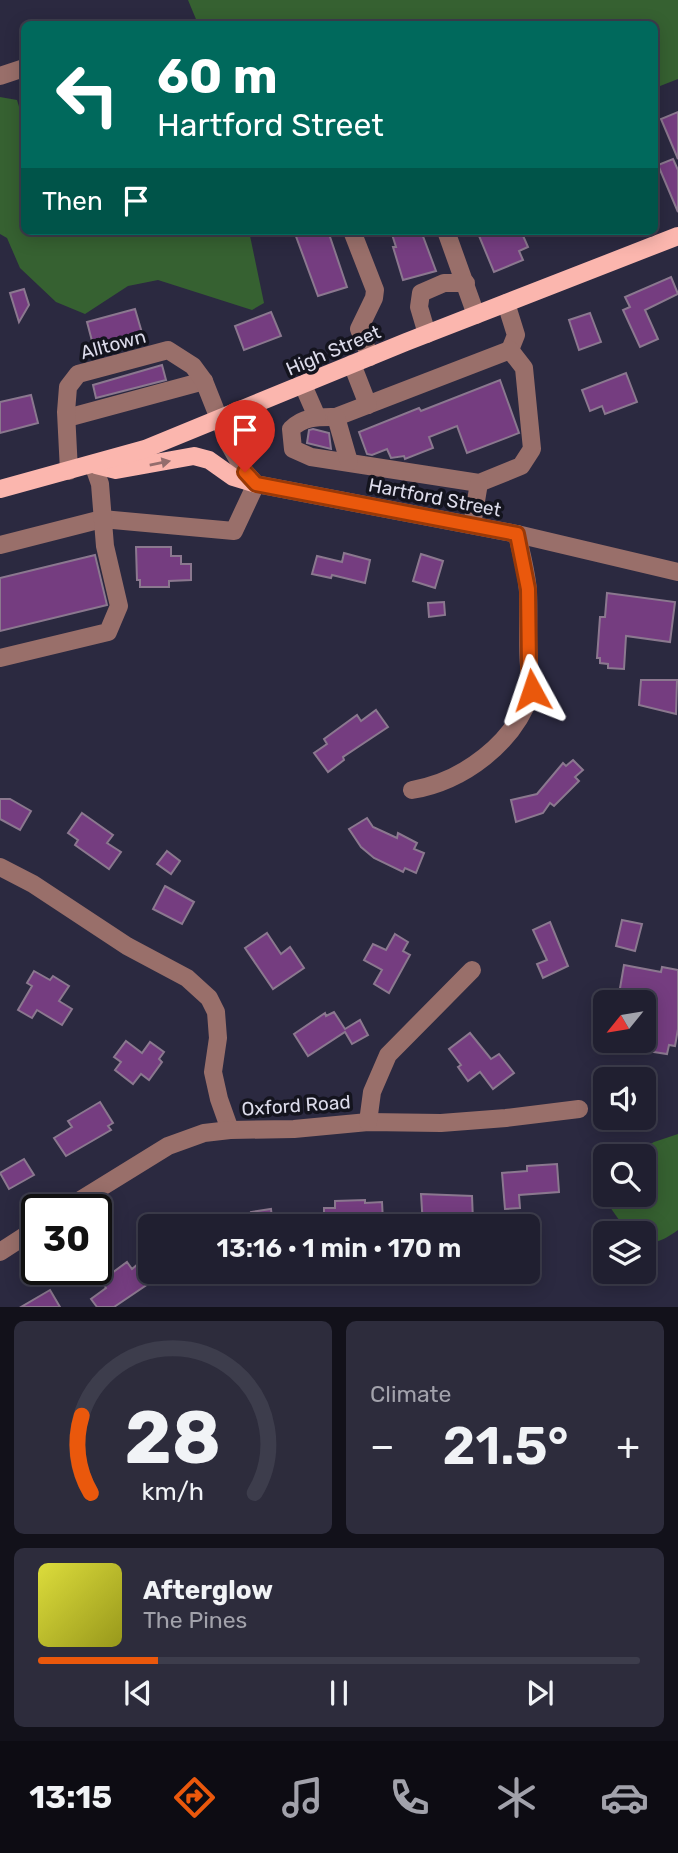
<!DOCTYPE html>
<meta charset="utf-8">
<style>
:root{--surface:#201f30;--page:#2d2c3c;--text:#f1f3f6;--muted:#a2a2ab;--line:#3d3d4c;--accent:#ea580c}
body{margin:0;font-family:Rubik,sans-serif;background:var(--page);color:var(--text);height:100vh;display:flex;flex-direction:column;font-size:26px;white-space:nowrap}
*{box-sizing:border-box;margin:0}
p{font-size:23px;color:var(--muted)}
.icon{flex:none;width:38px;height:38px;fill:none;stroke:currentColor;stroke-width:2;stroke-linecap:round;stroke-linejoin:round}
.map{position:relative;height:1307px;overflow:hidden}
.side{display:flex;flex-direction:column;gap:14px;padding:14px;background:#12111a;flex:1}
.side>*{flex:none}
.top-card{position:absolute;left:21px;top:21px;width:637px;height:214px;border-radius:10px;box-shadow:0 4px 18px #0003,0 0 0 2px var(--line);background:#00695c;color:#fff;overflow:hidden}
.needle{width:46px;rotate:240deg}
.tools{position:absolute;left:593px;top:990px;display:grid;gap:14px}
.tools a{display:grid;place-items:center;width:63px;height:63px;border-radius:10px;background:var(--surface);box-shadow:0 4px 18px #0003,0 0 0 2px var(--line);font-size:35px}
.speed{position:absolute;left:21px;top:1194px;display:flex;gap:14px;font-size:35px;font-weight:700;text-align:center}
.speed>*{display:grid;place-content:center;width:91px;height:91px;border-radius:50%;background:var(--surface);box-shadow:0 4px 18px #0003,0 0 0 2px var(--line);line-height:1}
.speed .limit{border:4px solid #111;border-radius:10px;background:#fff;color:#111}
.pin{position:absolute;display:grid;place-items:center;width:60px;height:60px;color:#fff;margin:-72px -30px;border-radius:50% 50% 50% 0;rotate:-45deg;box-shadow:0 0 7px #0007}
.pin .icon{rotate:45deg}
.me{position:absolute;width:77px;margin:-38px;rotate:355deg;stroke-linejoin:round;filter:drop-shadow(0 0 5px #0008)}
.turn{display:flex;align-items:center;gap:24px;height:147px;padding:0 21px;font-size:32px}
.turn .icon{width:91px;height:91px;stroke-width:2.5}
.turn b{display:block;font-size:49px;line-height:60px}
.then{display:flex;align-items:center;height:66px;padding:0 21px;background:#0003;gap:14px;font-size:26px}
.big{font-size:52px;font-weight:600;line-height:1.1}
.side .card{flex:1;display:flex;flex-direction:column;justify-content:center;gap:10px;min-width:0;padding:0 24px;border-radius:10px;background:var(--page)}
.side .dial{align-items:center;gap:0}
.dial svg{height:182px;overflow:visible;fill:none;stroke:var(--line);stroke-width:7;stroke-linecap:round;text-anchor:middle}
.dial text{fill:var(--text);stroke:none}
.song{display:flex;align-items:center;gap:21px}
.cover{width:84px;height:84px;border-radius:10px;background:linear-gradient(135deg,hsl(60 70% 55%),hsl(60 70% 35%))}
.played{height:7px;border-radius:4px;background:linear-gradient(90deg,var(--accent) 20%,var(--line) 20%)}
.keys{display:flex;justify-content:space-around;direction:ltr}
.heat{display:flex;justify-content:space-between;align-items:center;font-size:38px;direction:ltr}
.side .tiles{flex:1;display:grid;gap:14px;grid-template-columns:1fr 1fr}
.card:last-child{grid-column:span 2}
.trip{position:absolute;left:138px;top:1214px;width:402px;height:70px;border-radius:10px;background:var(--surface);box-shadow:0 4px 18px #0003,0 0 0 2px var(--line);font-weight:600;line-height:70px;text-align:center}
.tab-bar{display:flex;height:112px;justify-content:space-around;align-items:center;background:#0d0c13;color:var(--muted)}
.tab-bar .icon{width:49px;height:49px}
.tab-bar .active{color:var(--accent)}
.tab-bar b{font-size:32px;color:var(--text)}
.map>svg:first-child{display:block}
.green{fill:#366131}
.building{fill:#753d80;stroke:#8b788f;stroke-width:2}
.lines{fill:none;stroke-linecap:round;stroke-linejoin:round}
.minor{stroke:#996f6a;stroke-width:18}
.major{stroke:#fbb6ae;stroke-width:18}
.oneway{fill:#936d6d}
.route-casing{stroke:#983908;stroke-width:18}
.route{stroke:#ea580c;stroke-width:12}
.labels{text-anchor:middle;stroke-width:7;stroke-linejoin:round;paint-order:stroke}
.street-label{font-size:19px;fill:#dcdbea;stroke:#14141e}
</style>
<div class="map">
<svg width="678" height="1307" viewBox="0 0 678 1307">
<rect width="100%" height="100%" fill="#2b2940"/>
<g class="green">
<path d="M188 0H678V79L655 88 654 24H198Z"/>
<path d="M0 97 17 100 24 123V231H249L264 303 252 310 158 280 128 286 85 314 56 302 20 268 7 238 0 234Z"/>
<path d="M678 1134V1230C668 1237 657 1245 644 1241V1234H629L605 1200 599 1185 605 1172 606 1195H644V1157H628L654 1142Z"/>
</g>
<g class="building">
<path d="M678 112V159L661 119Z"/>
<path d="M673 159 678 170V212L658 165Z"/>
<path d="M294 231H328L347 287 318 296Z"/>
<path d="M391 231H421L436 271 403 280 393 247H396Z"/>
<path d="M477 231H521L528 247 519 251 523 260 494 272Z"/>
<path d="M671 277 678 294 645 310 658 339 640 347 623 310 630 307 625 297Z"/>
<path d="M24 289 29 305 19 322 10 293Z"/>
<path d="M135 309 145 343 96 356 87 322Z"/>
<path d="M271 312 281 336 244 350 235 326Z"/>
<path d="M590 313 601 342 579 350 569 320Z"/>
<path d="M162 365 166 380 96 398 93 385Z"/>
<path d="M626 373 637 402 605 414 602 406 590 411 582 390Z"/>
<path d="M500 380 519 433 467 453 457 426 429 437 433 448 405 459 404 456 391 458 387 449 372 455 367 454 359 432 419 408 421 411Z"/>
<path d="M31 395 38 423 0 433V402Z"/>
<path d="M313 429 329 433 331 449 307 443 309 430Z"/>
<path d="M136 547H171V556H181V564H191V580L169 581V587H140V580H137Z"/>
<path d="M344 553 370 560 365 583 332 575 331 578 312 574 317 556 342 562Z"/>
<path d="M421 554 443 561 435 588 413 581Z"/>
<path d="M95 555 107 605 0 631V578Z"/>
<path d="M607 593 675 602 670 642 626 636 624 669 608 668V664L600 663V658H597L600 617H605Z"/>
<path d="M444 602 445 615 429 617 428 603Z"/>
<path d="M641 680H677L676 714 639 705Z"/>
<path d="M376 710 388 727 343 757 344 760 328 772 314 753 327 744 324 739 357 715 361 721Z"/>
<path d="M573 760 583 770 575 777 579 781 554 806 550 803 543 813 516 822 511 800 537 794 563 763 566 766Z"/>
<path d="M0 799H10L31 811 20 830 0 819Z"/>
<path d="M82 813 113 835 107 843 121 852 109 869 75 845 78 840 68 833Z"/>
<path d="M367 818 373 827 397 838 398 833 417 843 414 849 424 853 416 873 405 868 403 872 374 858 361 847 349 829Z"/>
<path d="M167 851 180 861 171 874 157 864Z"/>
<path d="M165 886 194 902 182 924 153 909Z"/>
<path d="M622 920 642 924 635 951 616 946Z"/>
<path d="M550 922 568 966 543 978 537 964 547 960 533 930Z"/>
<path d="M267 933 281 954 290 947 304 968 273 989 245 948Z"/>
<path d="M395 934 408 942 403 951 410 955 389 993 374 984 382 970 364 960 373 944 386 950Z"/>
<path d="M624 965 661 972 662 967 678 970V1029L675 1046 669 1045 667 1054 647 1051 656 1001 619 994Z"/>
<path d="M34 971 50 980 53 976 69 986 59 1001 72 1009 62 1025 37 1010 32 1018 18 1010 32 986 27 983Z"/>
<path d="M334 1012 345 1029 360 1020 368 1035 352 1044 345 1032 308 1056 294 1034 325 1013 326 1016Z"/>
<path d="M470 1033 491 1059 499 1054 514 1073 493 1089 480 1072 468 1081 458 1067 461 1065 449 1049Z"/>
<path d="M126 1041 142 1053 150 1042 164 1052 159 1059 162 1062 149 1080 141 1074 133 1084 115 1070 121 1062 114 1057Z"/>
<path d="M100 1102 113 1123 108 1126 111 1130 66 1156 54 1138 72 1127 68 1121Z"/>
<path d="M24 1159 34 1175 9 1189 0 1173Z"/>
<path d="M557 1164 559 1192 519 1195 520 1208 505 1209 502 1173 527 1171V1166Z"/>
<path d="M421 1194 472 1196 473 1221 437 1222V1225L423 1226Z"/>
<path d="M365 1200V1203L382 1202 383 1221H364V1227H324V1208H335V1201Z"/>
<path d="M271 1209 273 1227H254L251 1212Z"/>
<path d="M127 1262 132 1269 138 1264 151 1282 114 1307H97L91 1299 106 1288 101 1281Z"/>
<path d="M50 1290 60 1307H21Z"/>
</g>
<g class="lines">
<g class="minor">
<path d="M0 76 24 68"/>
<path d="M352 231 375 290 374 298 359 329 370 357"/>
<path d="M446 231 476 315"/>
<path d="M506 303 516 335 510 350"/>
<path d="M427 334 419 307 421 293 444 283H466"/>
<path d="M510 350 524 368 532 449 521 466 479 483 311 457 293 449 291 429C304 416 318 417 336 417Z"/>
<path d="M352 364 368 405"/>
<path d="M303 385 317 417"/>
<path d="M336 417 349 462"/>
<path d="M67 418 204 381"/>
<path d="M69 471 66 412 68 387 78 374 168 350 193 366 204 381 229 444 245 472 256 484 517 534 678 572"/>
<path d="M472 525 479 483"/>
<path d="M0 545 102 519 234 531 256 484"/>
<path d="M0 658 108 632 119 606 105 546 100 484 93 464"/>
<path d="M412 790C464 781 514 743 531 693 533 685 529 675 529 666 527 642 529 617 528 592 527 573 521 553 517 534"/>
<path d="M0 867 33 884 127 946 187 978 209 998 216 1012 218 1038 213 1072 219 1099 230 1130 294 1129 368 1122 441 1123 506 1118 579 1109"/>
<path d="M368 1122 372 1092 388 1055 472 970"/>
<path d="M66 1209 168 1146 204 1133 230 1130"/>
<path d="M0 1252 37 1228"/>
</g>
<g class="major">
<path d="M96 465 116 470 194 456 209 460 233 477 256 484"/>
<path d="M0 489 145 449 406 342 678 236"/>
</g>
</g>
<defs><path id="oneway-solid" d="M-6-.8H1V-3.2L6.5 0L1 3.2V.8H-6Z" transform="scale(1.75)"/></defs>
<use class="oneway" href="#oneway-solid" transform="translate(160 463) rotate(-11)"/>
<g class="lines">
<defs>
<path id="route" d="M245 472 256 484 517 534 528 589 529 667 532 690"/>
</defs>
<use href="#route" class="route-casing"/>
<use href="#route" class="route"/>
</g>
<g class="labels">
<g class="street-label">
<text transform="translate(113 344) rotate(-15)" y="7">Alltown</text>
<text transform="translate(333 350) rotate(-23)" y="7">High Street</text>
<text transform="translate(435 497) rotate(11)" y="7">Hartford Street</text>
<text transform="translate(296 1105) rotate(-4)" y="7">Oxford Road</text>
</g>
</g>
</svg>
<div class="tools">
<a><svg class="needle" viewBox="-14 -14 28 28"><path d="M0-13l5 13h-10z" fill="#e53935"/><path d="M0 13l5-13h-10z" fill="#a2a2ab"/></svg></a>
<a><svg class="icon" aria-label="sound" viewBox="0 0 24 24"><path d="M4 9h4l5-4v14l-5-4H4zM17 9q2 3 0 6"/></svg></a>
<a><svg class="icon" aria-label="search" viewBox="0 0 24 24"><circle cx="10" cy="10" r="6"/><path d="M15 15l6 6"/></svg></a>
<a><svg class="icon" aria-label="layers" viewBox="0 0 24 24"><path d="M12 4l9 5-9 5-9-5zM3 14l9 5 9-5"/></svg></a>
</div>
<div class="speed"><div class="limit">30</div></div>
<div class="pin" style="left:245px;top:472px;background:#d93025"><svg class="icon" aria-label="arrive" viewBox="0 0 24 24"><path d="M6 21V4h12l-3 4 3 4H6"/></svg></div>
<svg class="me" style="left:532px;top:690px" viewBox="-20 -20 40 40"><path d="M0-17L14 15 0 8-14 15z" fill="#ea580c" stroke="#fff" stroke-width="4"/></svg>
<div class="trip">13:16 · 1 min · 170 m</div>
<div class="top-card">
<div class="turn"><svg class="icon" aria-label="left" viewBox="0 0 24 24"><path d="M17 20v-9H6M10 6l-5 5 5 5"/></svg><div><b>60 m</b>Hartford Street</div></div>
<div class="then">Then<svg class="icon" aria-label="arrive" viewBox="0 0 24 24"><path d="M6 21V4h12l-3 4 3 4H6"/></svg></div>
</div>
</div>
<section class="side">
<div class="tiles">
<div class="card dial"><svg viewBox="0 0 100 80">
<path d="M14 69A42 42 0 1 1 86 69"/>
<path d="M14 69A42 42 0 0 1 10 35" stroke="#ea580c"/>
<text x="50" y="56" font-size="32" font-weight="700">28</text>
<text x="50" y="72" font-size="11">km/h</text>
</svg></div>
<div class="card"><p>Climate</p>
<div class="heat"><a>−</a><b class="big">21.5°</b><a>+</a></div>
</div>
<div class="card">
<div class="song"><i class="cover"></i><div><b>Afterglow</b><p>The Pines</p></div></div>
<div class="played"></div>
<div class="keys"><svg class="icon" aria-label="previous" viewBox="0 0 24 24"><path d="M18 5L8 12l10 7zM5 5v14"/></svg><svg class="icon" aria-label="pause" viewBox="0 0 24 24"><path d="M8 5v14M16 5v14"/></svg><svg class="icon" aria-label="next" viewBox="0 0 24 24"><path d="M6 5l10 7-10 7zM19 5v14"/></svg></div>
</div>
</div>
</section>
<nav class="tab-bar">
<b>13:15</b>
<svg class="icon active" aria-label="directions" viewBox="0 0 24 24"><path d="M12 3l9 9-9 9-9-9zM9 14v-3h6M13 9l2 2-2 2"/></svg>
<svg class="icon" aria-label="music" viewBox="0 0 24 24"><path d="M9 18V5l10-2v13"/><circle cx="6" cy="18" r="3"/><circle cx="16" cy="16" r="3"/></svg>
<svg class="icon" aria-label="phone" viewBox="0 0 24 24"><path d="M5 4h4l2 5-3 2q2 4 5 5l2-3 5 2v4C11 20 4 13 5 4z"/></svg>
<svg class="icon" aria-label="climate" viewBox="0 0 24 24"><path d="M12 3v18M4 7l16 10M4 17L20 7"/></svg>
<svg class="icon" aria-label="car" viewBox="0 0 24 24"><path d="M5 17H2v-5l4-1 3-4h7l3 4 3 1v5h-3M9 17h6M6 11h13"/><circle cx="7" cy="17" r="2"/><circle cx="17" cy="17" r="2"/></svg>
</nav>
